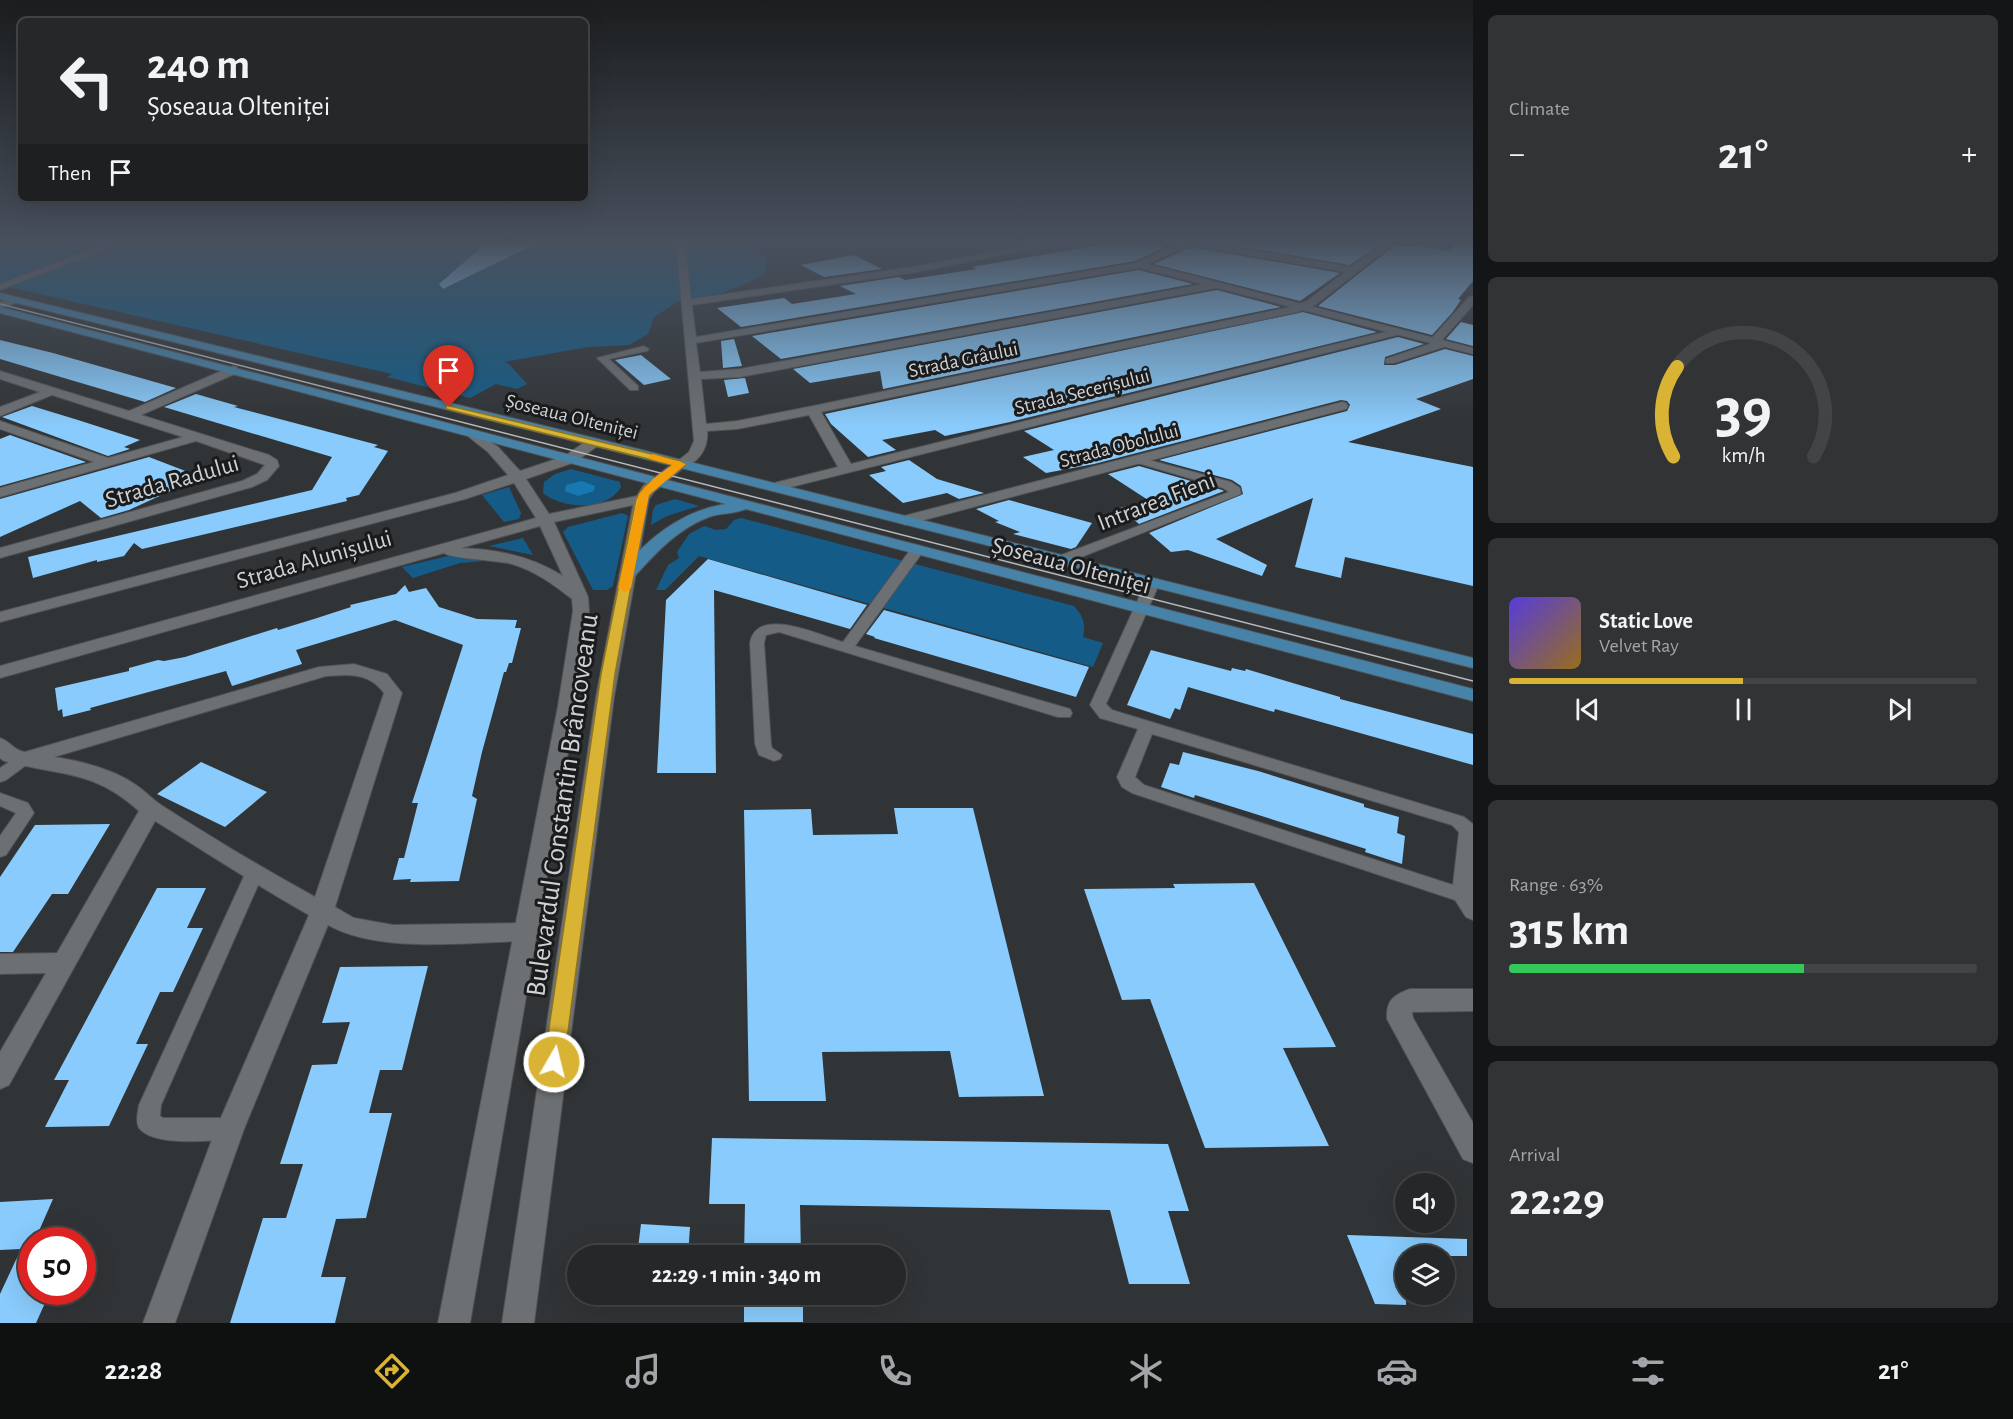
<!DOCTYPE html>
<meta charset="utf-8">
<style>
:root{--surface:#252728;--page:#313334;--text:#f1f3f6;--muted:#a3a5a8;--line:#424445;--accent:#d9b334}
body{margin:0;font-family:"Alegreya Sans",sans-serif;background:var(--page);color:var(--text);height:100vh;display:flex;flex-direction:column;font-size:22px;white-space:nowrap}
*{box-sizing:border-box;margin:0}
p{font-size:20px;color:var(--muted)}
.icon{flex:none;width:33px;height:33px;fill:none;stroke:currentColor;stroke-width:2;stroke-linecap:round;stroke-linejoin:round}
.map{position:relative;flex:1;overflow:hidden}
.panel{display:flex;flex-direction:column;gap:15px;padding:15px;background:#141516;width:540px}
.panel>*{flex:none}
.guide{position:absolute;left:18px;top:18px;width:570px;height:183px;border-radius:9px;box-shadow:0 6px 24px #0002,0 0 0 2px var(--line);background:#252728;color:var(--text);overflow:hidden}
.buttons{position:absolute;left:1395px;top:1173px;display:grid;gap:12px}
.buttons a{display:grid;place-items:center;width:60px;height:60px;border-radius:50%;background:var(--surface);box-shadow:0 6px 24px #0002,0 0 0 2px var(--line);font-size:30px}
.speed{position:absolute;left:18px;top:1227px;display:flex;gap:12px;font-size:30px;font-weight:700;text-align:center}
.speed>*{display:grid;place-content:center;width:78px;height:78px;border-radius:50%;background:var(--surface);box-shadow:0 6px 24px #0002,0 0 0 2px var(--line);line-height:1}
.speed .limit{border:9px solid #d22;background:#fff;color:#111}
.pin{position:absolute;display:grid;place-items:center;width:51px;height:51px;color:#fff;margin:-62px -26px;border-radius:50% 50% 50% 0;rotate:-45deg;box-shadow:0 0 6px #0007}
.pin .icon{rotate:45deg}
.me{position:absolute;width:66px;margin:-33px;rotate:8deg;stroke-linejoin:round;filter:drop-shadow(0 0 4px #0008)}
.turn{display:flex;align-items:center;gap:21px;height:126px;padding:0 30px;font-size:27px}
.turn .icon{width:78px;height:78px;stroke-width:2.5}
.turn b{display:block;font-size:42px;line-height:51px}
.then{display:flex;align-items:center;height:57px;padding:0 30px;background:#0003;gap:12px;font-size:22px}
.big{font-size:45px;font-weight:600;line-height:1.1}
.panel .tile{flex:1;display:flex;flex-direction:column;justify-content:center;gap:9px;min-width:0;padding:0 21px;border-radius:9px;background:var(--page)}
.panel .dial{align-items:center;gap:0}
.dial svg{height:156px;overflow:visible;fill:none;stroke:var(--line);stroke-width:7;stroke-linecap:round;text-anchor:middle}
.dial text{fill:var(--text);stroke:none}
.song{display:flex;align-items:center;gap:18px}
.cover{width:72px;height:72px;border-radius:9px;background:linear-gradient(135deg,hsl(250 70% 55%),hsl(40 70% 35%))}
.played{height:6px;border-radius:3px;background:linear-gradient(90deg,var(--accent) 50%,var(--line) 50%)}
.keys{display:flex;justify-content:space-around;direction:ltr}
.heat{display:flex;justify-content:space-between;align-items:center;font-size:33px;direction:ltr}
.charge{height:9px;border-radius:4px;background:linear-gradient(90deg,#34c759 63%,var(--line) 0)}
.trip{position:absolute;left:567px;top:1245px;width:339px;height:60px;border-radius:30px;background:var(--surface);box-shadow:0 6px 24px #0002,0 0 0 2px var(--line);font-weight:600;line-height:60px;text-align:center}
.tabs{display:flex;height:96px;justify-content:space-around;align-items:center;background:#0f1010;color:var(--muted)}
.tabs .icon{width:42px;height:42px}
.tabs .on{color:var(--accent)}
.tabs b{font-size:27px;color:var(--text)}
main{display:flex;flex:1;min-height:0}
.map>svg:first-child{display:block}
.green{fill:#145c87}
.water{fill:#1879b2}
.building{fill:#89cbfc}
.lines{fill:none;stroke-linecap:round;stroke-linejoin:round}
.lane-casing{stroke:#505254;stroke-width:2}
.street-casing{stroke:#505254;stroke-width:2}
.secondary-casing{stroke:#505254;stroke-width:2}
.primary-casing{stroke:#505254;stroke-width:2}
.lane{fill:#6d7073;fill-rule:evenodd}
.street{fill:#6d7073;fill-rule:evenodd}
.secondary{fill:#6d7073;fill-rule:evenodd}
.primary{fill:#4783a9;fill-rule:evenodd}
.tram{stroke:#b8babc;stroke-width:1.5}
.route{fill:#d9b334;stroke:#8d7422;stroke-width:1.5}
.slow{fill:#f59e0b}
.labels{text-anchor:middle;stroke-width:6;stroke-linejoin:round;paint-order:stroke}
.far-street-label{font-size:20px;fill:#d0d1d3;stroke:#1a1b1c}
.street-label{font-size:24px;fill:#d0d1d3;stroke:#1a1b1c}
.near-street-label{font-size:28px;fill:#d0d1d3;stroke:#1a1b1c}
</style>
<main>
<div class="map">
<svg width="1473" height="1323" viewBox="0 0 1473 1323">
<rect width="100%" height="100%" fill="#313436"/>
<g class="green">
<path d="M0 241H734L762 252 767 262 765 273 746 284 716 295 679 301 654 317 648 334 629 345 588 347 504 362 509 364 527 384 517 389 496 384 470 398 387 377 392 374 0 285Z"/>
<path d="M571 469 620 482 621 487C607 512 562 509 543 493L544 482 555 474Z"/>
<path d="M509 487 521 513 519 519 504 522 482 495Z"/>
<path d="M675 499 699 506 667 516 651 525 653 510 656 505Z"/>
<path d="M622 513 628 516 613 586 607 590H593L563 532 568 527Z"/>
<path d="M741 518 1074 606C1083 616 1086 624 1083 637L1103 643 1093 667 699 556 665 590H656L668 565 679 558 677 552 689 534 704 526 716 530 726 529 734 520Z"/>
<path d="M523 538 533 555 489 546Z"/>
<path d="M452 555 497 557 484 561 460 563 413 578 402 567Z"/>
</g>
<path class="water" d="M582 481 595 486 594 491 578 496 565 491 566 485Z"/>
<g class="building">
<path d="M1123 241H1144L1165 247 1135 261 741 327 717 308 784 298 792 304 856 294 840 286 899 277 905 280 977 269 972 267Z"/>
<path d="M1209 241H1377L1380 244 1350 265Z"/>
<path d="M1460 241H1473V281L1458 299 1461 300 1452 313 1432 335 1318 306 1395 245 1412 247 1415 245 1449 251Z"/>
<path d="M537 243 443 289 439 284 483 246Z"/>
<path d="M1196 248 1340 273 1300 301 1154 264 1187 249Z"/>
<path d="M854 255 882 269 824 277 801 265Z"/>
<path d="M1139 270 1193 284 781 359 752 336Z"/>
<path d="M1217 290 1281 307 883 389 880 371 810 383 793 369Z"/>
<path d="M1303 312 1377 332 1010 422 945 436 935 430 882 440 896 450 868 457 831 424 825 414Z"/>
<path d="M1461 322 1473 325V346L1446 339Z"/>
<path d="M1398 337 1424 344 1385 357 1384 365H1395L1445 349 1473 356V379L1416 399 1441 409 1348 442 1473 467V586L1345 557 1341 578 1295 567 1313 498 1216 539 1267 565 1262 576 1188 550 1171 552 1149 533 1243 494 1241 486 1232 480 1159 460 1347 411 1350 405 1347 401 1341 400 1094 464 1046 473 1023 457 1054 450 1024 431Z"/>
<path d="M734 339 742 366 723 368 721 341Z"/>
<path d="M0 340 53 353 176 388 145 402 0 359Z"/>
<path d="M641 355 671 379 644 385 615 360Z"/>
<path d="M745 378 749 393 728 397 724 380Z"/>
<path d="M196 394 238 406 234 407 378 445 374 447 388 451 359 495 346 498 347 501 142 549 134 543 124 556 97 562V560L33 578 28 557 312 490 332 457 164 407Z"/>
<path d="M32 406 78 420 140 440 124 447 130 449 108 456 2 417Z"/>
<path d="M10 435 86 462 0 486V439Z"/>
<path d="M149 457 201 477 129 510 101 518 80 501 0 537V499Z"/>
<path d="M909 460 937 479 984 493 959 499 947 493 903 503 869 475 886 471 881 467Z"/>
<path d="M1139 466 1222 490 1224 491 1139 524 1120 508 1148 500 1108 474Z"/>
<path d="M1009 500 1092 523 1076 547 1071 549 1013 534 1020 532 995 522 999 521 976 509Z"/>
<path d="M708 559 867 605 850 629 714 590 716 773H657L666 600Z"/>
<path d="M405 585 409 592 426 588 439 607 477 619 517 620 515 628H521L512 663H509L506 672H504L482 752 472 796 477 799 459 881 410 882 411 879 393 880 399 858H404L418 803H412L463 645 395 620 296 650 302 664 232 686 226 671 90 708 91 710 63 717 62 709 58 711 55 688 129 671V668L158 660 164 661 185 657 277 628 278 630 314 619 351 607 350 605 396 594Z"/>
<path d="M884 610 1089 667 1076 697 874 638 875 637 866 634Z"/>
<path d="M1151 650 1231 671 1232 668 1245 671 1246 669 1340 697V699L1473 734V765L1275 709 1274 712 1188 687 1180 710 1175 708 1170 719 1127 705Z"/>
<path d="M1183 752 1258 771 1364 804V807L1399 817 1397 833 1405 836 1402 864 1365 852 1366 849 1195 795 1194 798 1161 787 1170 763 1179 765Z"/>
<path d="M201 762 267 792 225 827 157 794Z"/>
<path d="M894 808H973L1044 1096 959 1097 950 1051 822 1052 826 1101H749L744 810 811 809 813 835 898 834Z"/>
<path d="M110 824 68 894H52L13 952H0V877L35 825Z"/>
<path d="M1254 883 1336 1047 1283 1048 1329 1146 1205 1148 1150 999 1122 1000 1084 889 1175 888 1173 884Z"/>
<path d="M157 888H206L187 928H203L173 992H160L136 1044H148L109 1126 45 1127 69 1080H54Z"/>
<path d="M428 966 402 1070H380L369 1113H392L366 1218 336 1219 321 1277H346L335 1323H230L263 1218H286L303 1164H280L312 1065 337 1064 350 1022 322 1023 340 967Z"/>
<path d="M712 1138 1168 1144 1189 1211H1168L1190 1284H1129L1110 1210 800 1205 801 1256H744L745 1204H709Z"/>
<path d="M53 1199 35 1240H32V1292H50L36 1323H0V1294L21 1249 0 1250V1202Z"/>
<path d="M641 1224 690 1227 688 1256H637Z"/>
<path d="M1347 1235 1467 1239V1256H1406V1305L1375 1304Z"/>
<rect x="744" y="1294" width="59" height="28"/>
</g>
<g class="lines">
<defs>
<g id="lane">
<path d="M644 346 649 349 647 351 609 359 638 386V390H630L597 358Z"/>
<path d="M1138 457 1231 482 1240 488 1241 494 1066 563H1056L1054 560 1056 557 1229 492 1223 488 1134 462V458Z"/>
<path d="M918 545 925 549 855 646 1070 709 1072 713 1070 717H1058L779 632 766 635 764 643 771 744 772 748 782 755 780 759 774 761 759 755 755 744 750 643C756 605 820 635 843 642L913 546Z"/>
<path d="M1153 578 1160 582 1106 704 1112 710 1464 817 1473 824V920L1466 917 1455 900 1132 793 1122 787 1117 777 1138 729 1100 718 1090 705 1146 582ZM1152 734 1452 825 1459 832 1453 885 1144 785 1135 777Z"/>
<path d="M23 753 29 755 31 759 29 763 6 780 0 782V768Z"/>
<path d="M0 793 28 803 34 813 6 855 0 857V836L16 813 0 806Z"/>
<path d="M254 867 261 869 263 874 161 1105 160 1116 163 1118H230L238 1121 242 1129 238 1137 230 1140C208 1140 154 1147 139 1128 135 1121 138 1112 139 1105L245 874 247 869Z"/>
</g>
<g id="street">
<path d="M114 241H127L0 290V284Z"/>
<path d="M676 241H685L691 299 912 267 1053 241H1071L912 273 692 305 696 337 1136 263 1183 241H1197L1351 267 1387 241H1397L1315 305 1298 312 821 412 851 464 1397 329 1403 332 1401 334 775 491 768 487 770 484 838 467 809 415 737 429 707 431C709 448 698 464 681 468L674 464 689 452 694 441ZM1189 245 1345 272 1307 301 1291 307 813 406 737 421 706 424 701 379 740 377 1216 288 1221 285 1216 282 740 369 700 372 696 343 1139 268Z"/>
<path d="M1473 296V305L1441 341 1447 342V346L1394 363H1386V359L1430 344V340L1469 297Z"/>
<path d="M233 366 237 367V373L141 415 269 455 277 460 279 466 267 480 252 487 0 558V548L242 481 257 474 265 465 196 441 0 497V488L94 462 0 429V421L108 458 183 437 52 395 0 416V407L40 392 0 379V371L129 411Z"/>
<path d="M1342 402 1346 403 1348 406 1346 409 905 525 897 520 900 517Z"/>
<path d="M354 664 387 674 402 693 335 907 354 918 393 925 525 923 533 925 537 932 533 939 525 941C467 942 379 954 328 925L244 1129 175 1323H143L216 1129 309 915C256 885 206 852 155 821L9 1085 0 1089V1052L46 973 0 974V954L57 953 139 811C93 769 59 776 4 761L0 758V738C10 741 13 750 25 752L319 667ZM344 675C361 675 374 679 384 693L315 897C262 868 211 837 161 805 152 799 145 791 136 785 113 769 81 761 54 757L326 676Z"/>
<path d="M1410 989H1473V1011L1412 1012 1413 1018 1473 1123V1163L1463 1159 1387 1019C1386 1001 1393 995 1410 989Z"/>
</g>
<g id="secondary">
<path d="M1139 262 1473 348V354L1136 267V263Z"/>
<path d="M15 297 19 298V302L0 308V302Z"/>
<path d="M474 430 498 447 520 471 565 456 589 439H599L601 442 599 445 575 462 526 479 549 514 637 496 643 486 676 461 681 460 688 464 654 492 649 499 614 697 534 1323H502L596 697 633 505 554 522 588 597 589 611 576 706 470 1323H438L558 706 573 611 572 599C553 584 535 571 512 564 497 560 451 559 444 553L0 678V666L536 518 514 483 465 499 0 622V612L455 493 508 475 488 452 469 437 467 434ZM540 526 563 576C533 557 497 549 461 548Z"/>
</g>
<g id="primary">
<path d="M0 293 594 438 1473 658V668L590 445 0 299Z"/>
<path d="M0 307 1473 689V701L746 509C734 514 721 513 709 517 677 529 655 554 633 578H621L619 575C644 540 683 510 726 504L0 313Z"/>
</g>
</defs>
<use href="#lane" class="lane-casing"/>
<use href="#street" class="street-casing"/>
<use href="#secondary" class="secondary-casing"/>
<use href="#primary" class="primary-casing"/>
<use href="#lane" class="lane"/>
<use href="#street" class="street"/>
<use href="#secondary" class="secondary"/>
<use href="#primary" class="primary"/>
<path class="tram" d="M0 304 1473 681"/>
</g>
<linearGradient id="sky" x2="0" y2="1"><stop stop-color="#1b1d1e"/><stop offset="0.57" stop-color="#48505d"/><stop offset="1" stop-color="#48505d" stop-opacity="0"/></linearGradient>
<rect width="1473" height="426" fill="url(#sky)"/>
<path class="route" d="M446 405 681 461 686 464 652 491 647 499 615 674 564 1062 561 1068 554 1071 547 1068 544 1062 601 674 636 499 644 487 673 465 446 409Z"/>
<path class="slow" d="M653 454 686 464 649 495 631 588 625 592 618 588 639 494 653 479 672 465 650 459 648 457Z"/>
<g class="labels">
<g class="far-street-label">
<text transform="translate(963 359) rotate(-12)" y="7">Strada Grâului</text>
<text transform="translate(1082 391) rotate(-14)" y="7">Strada Secerișului</text>
<text transform="translate(572 416) rotate(14)" y="7">Șoseaua Olteniței</text>
<text transform="translate(1119 445) rotate(-15)" y="7">Strada Obolului</text>
</g>
<g class="street-label">
<text transform="translate(172 481) rotate(-16)" y="8">Strada Radului</text>
<text transform="translate(1156 501) rotate(-21)" y="8">Intrarea Fieni</text>
<text transform="translate(314 559) rotate(-16)" y="8">Strada Alunișului</text>
<text transform="translate(1071 565) rotate(15)" y="8">Șoseaua Olteniței</text>
</g>
<g class="near-street-label">
<text transform="translate(561 805) rotate(-82)" y="10">Bulevardul Constantin Brâncoveanu</text>
</g>
</g>
</svg>
<div class="buttons">
<a><svg class="icon" aria-label="sound" viewBox="0 0 24 24"><path d="M4 9h4l5-4v14l-5-4H4zM17 9q2 3 0 6"/></svg></a>
<a><svg class="icon" aria-label="layers" viewBox="0 0 24 24"><path d="M12 4l9 5-9 5-9-5zM3 14l9 5 9-5"/></svg></a>
</div>
<div class="speed"><div class="limit">50</div></div>
<div class="pin" style="left:449px;top:407px;background:#d93025"><svg class="icon" aria-label="arrive" viewBox="0 0 24 24"><path d="M6 21V4h12l-3 4 3 4H6"/></svg></div>
<svg class="me" style="left:554px;top:1062px" viewBox="-20 -20 40 40"><circle r="17" fill="#d9b334" stroke="#fff" stroke-width="3"/><path d="M0-11L8 9 0 5-8 9z" fill="#fff"/></svg>
<div class="trip">22:29 · 1 min · 340 m</div>
<div class="guide">
<div class="turn"><svg class="icon" aria-label="left" viewBox="0 0 24 24"><path d="M17 20v-9H6M10 6l-5 5 5 5"/></svg><div><b>240 m</b>Șoseaua Olteniței</div></div>
<div class="then">Then<svg class="icon" aria-label="arrive" viewBox="0 0 24 24"><path d="M6 21V4h12l-3 4 3 4H6"/></svg></div>
</div>
</div>
<section class="panel">
<div class="tile"><p>Climate</p>
<div class="heat"><a>−</a><b class="big">21°</b><a>+</a></div>
</div>
<div class="tile dial"><svg viewBox="0 0 100 80">
<path d="M14 69A42 42 0 1 1 86 69"/>
<path d="M14 69A42 42 0 0 1 16 23" stroke="#d9b334"/>
<text x="50" y="56" font-size="32" font-weight="700">39</text>
<text x="50" y="72" font-size="11">km/h</text>
</svg></div>
<div class="tile">
<div class="song"><i class="cover"></i><div><b>Static Love</b><p>Velvet Ray</p></div></div>
<div class="played"></div>
<div class="keys"><svg class="icon" aria-label="previous" viewBox="0 0 24 24"><path d="M18 5L8 12l10 7zM5 5v14"/></svg><svg class="icon" aria-label="pause" viewBox="0 0 24 24"><path d="M8 5v14M16 5v14"/></svg><svg class="icon" aria-label="next" viewBox="0 0 24 24"><path d="M6 5l10 7-10 7zM19 5v14"/></svg></div>
</div>
<div class="tile"><p>Range · 63%</p><b class="big">315 km</b><div class="charge"></div></div>
<div class="tile"><p>Arrival</p><b class="big">22:29</b></div>
</section>
</main>
<nav class="tabs">
<b>22:28</b>
<svg class="icon on" aria-label="directions" viewBox="0 0 24 24"><path d="M12 3l9 9-9 9-9-9zM9 14v-3h6M13 9l2 2-2 2"/></svg>
<svg class="icon" aria-label="music" viewBox="0 0 24 24"><path d="M9 18V5l10-2v13"/><circle cx="6" cy="18" r="3"/><circle cx="16" cy="16" r="3"/></svg>
<svg class="icon" aria-label="phone" viewBox="0 0 24 24"><path d="M5 4h4l2 5-3 2q2 4 5 5l2-3 5 2v4C11 20 4 13 5 4z"/></svg>
<svg class="icon" aria-label="climate" viewBox="0 0 24 24"><path d="M12 3v18M4 7l16 10M4 17L20 7"/></svg>
<svg class="icon" aria-label="car" viewBox="0 0 24 24"><path d="M5 17H2v-5l4-1 3-4h7l3 4 3 1v5h-3M9 17h6M6 11h13"/><circle cx="7" cy="17" r="2"/><circle cx="17" cy="17" r="2"/></svg>
<svg class="icon" aria-label="filters" viewBox="0 0 24 24"><path d="M4 7h16M4 17h16"/><circle cx="9" cy="7" r="2"/><circle cx="15" cy="17" r="2"/></svg>
<b>21°</b>
</nav>
